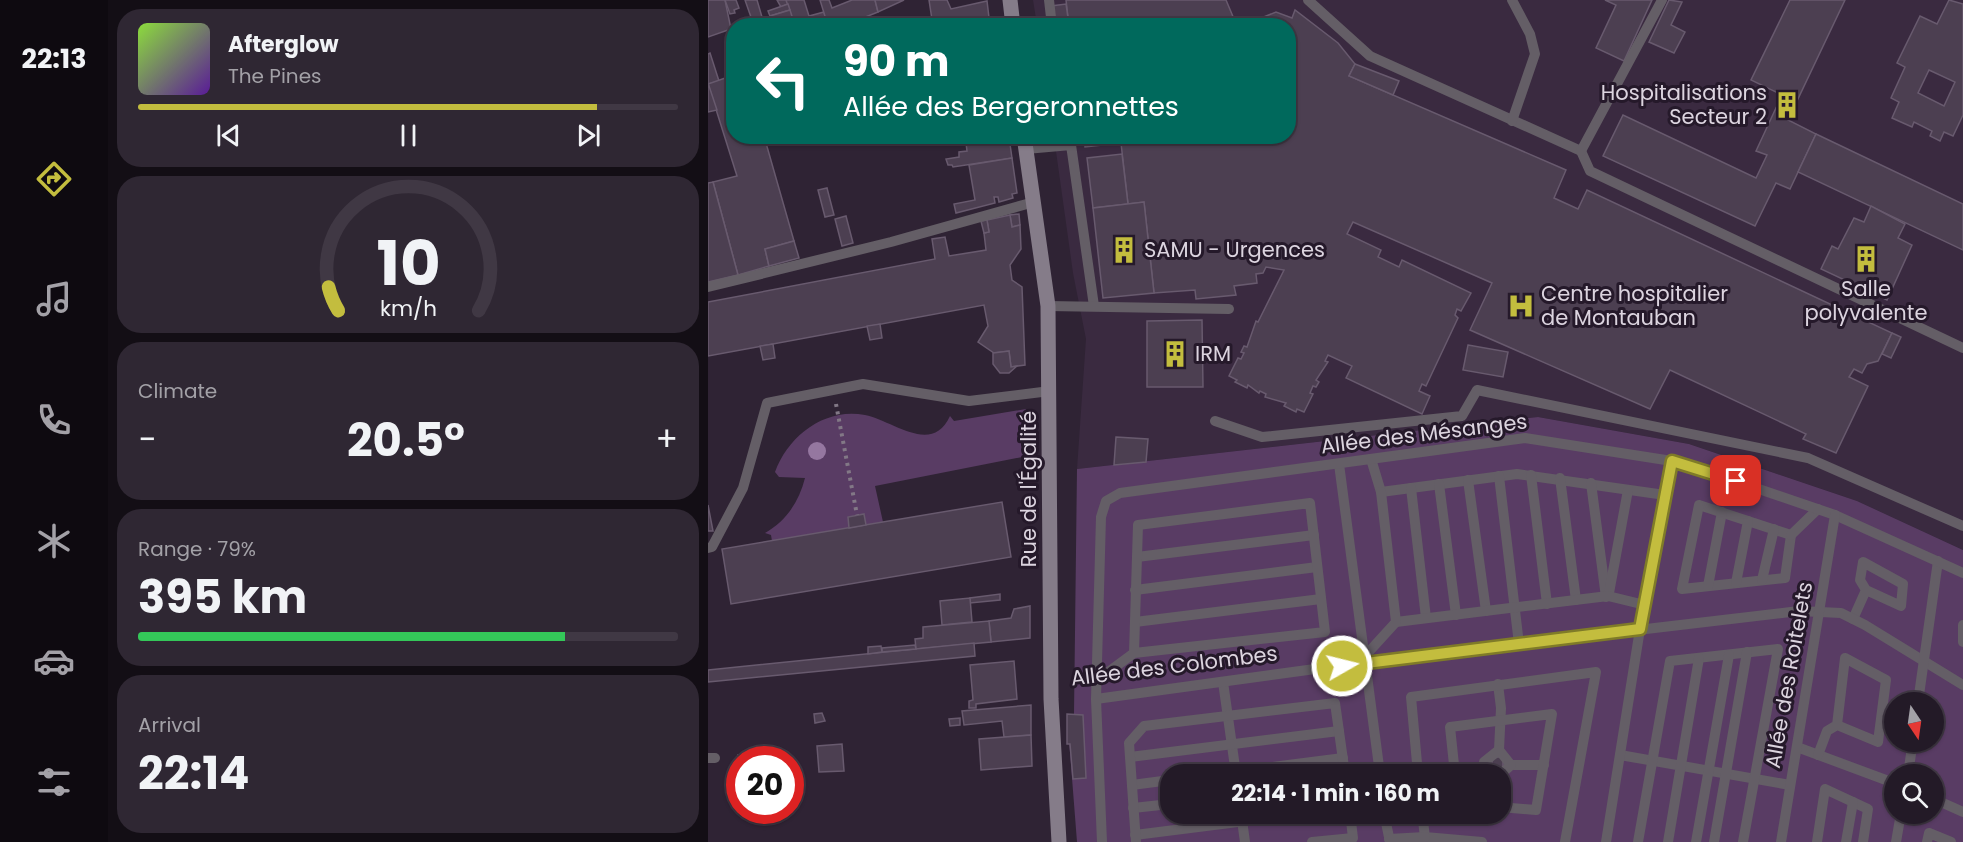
<!DOCTYPE html>
<meta charset="utf-8">
<style>
:root{--surface:#231a27;--page:#2f2733;--text:#f1f3f6;--muted:#a3a1a7;--line:#403844;--accent:#c3bd3e}
body{margin:0;font-family:Poppins,sans-serif;background:var(--page);color:var(--text);height:100vh;display:flex;flex-direction:column;font-size:22px;white-space:nowrap}
*{box-sizing:border-box;margin:0}
p{font-size:20px;color:var(--muted)}
.icon{flex:none;width:33px;height:33px;fill:none;stroke:currentColor;stroke-width:2;stroke-linecap:round;stroke-linejoin:round}
.map{position:relative;flex:1;overflow:hidden}
.panel{display:flex;flex-direction:column;gap:9px;padding:9px;background:#130e15;width:600px}
.panel>*{flex:none}
.banner{position:absolute;left:18px;top:18px;width:570px;height:126px;border-radius:24px;box-shadow:0 2px 4px #0004,0 0 0 2px var(--line);background:#00695c;color:#fff;overflow:hidden}
.needle{width:39px;rotate:167deg}
.controls{position:absolute;left:1176px;top:692px;display:grid;gap:12px}
.controls a{display:grid;place-items:center;width:60px;height:60px;border-radius:50%;background:var(--surface);box-shadow:0 2px 4px #0004,0 0 0 2px var(--line);font-size:30px}
.speed{position:absolute;left:18px;top:746px;display:flex;gap:12px;font-size:30px;font-weight:700;text-align:center}
.speed>*{display:grid;place-content:center;width:78px;height:78px;border-radius:50%;background:var(--surface);box-shadow:0 2px 4px #0004,0 0 0 2px var(--line);line-height:1}
.speed .limit{border:9px solid #d22;background:#fff;color:#111}
.pin{position:absolute;display:grid;place-items:center;width:51px;height:51px;color:#fff;margin:-26px;border-radius:12px;box-shadow:0 3px 9px #0006}
.me{position:absolute;width:66px;margin:-33px;rotate:82deg;stroke-linejoin:round;filter:drop-shadow(0 0 4px #0008)}
.turn{display:flex;align-items:center;gap:21px;height:126px;padding:0 18px;font-size:27px}
.turn .icon{width:78px;height:78px;stroke-width:2.5}
.turn b{display:block;font-size:42px;line-height:51px}
.big{font-size:45px;font-weight:700;line-height:1.1}
.panel .tile{flex:1;display:flex;flex-direction:column;justify-content:center;gap:9px;min-width:0;padding:0 21px;border-radius:24px;background:var(--page)}
.panel .dial{align-items:center;gap:0}
.dial svg{height:156px;overflow:visible;fill:none;stroke:var(--line);stroke-width:7;stroke-linecap:round;text-anchor:middle}
.dial text{fill:var(--text);stroke:none}
.song{display:flex;align-items:center;gap:18px}
.cover{width:72px;height:72px;border-radius:9px;background:linear-gradient(135deg,hsl(90 70% 55%),hsl(270 70% 35%))}
.played{height:6px;border-radius:3px;background:linear-gradient(90deg,var(--accent) 85%,var(--line) 85%)}
.keys{display:flex;justify-content:space-around;direction:ltr}
.heat{display:flex;justify-content:space-between;align-items:center;font-size:33px;direction:ltr}
.charge{height:9px;border-radius:4px;background:linear-gradient(90deg,#34c759 79%,var(--line) 0)}
.trip{position:absolute;left:452px;top:764px;width:351px;height:60px;border-radius:24px;background:var(--surface);box-shadow:0 2px 4px #0004,0 0 0 2px var(--line);font-weight:700;line-height:60px;text-align:center}
main{display:flex;flex:1;min-height:0}
.menu{display:flex;flex-direction:column;width:108px;justify-content:space-around;align-items:center;background:#0e0a10;color:var(--muted)}
.menu .icon{width:42px;height:42px}
.menu .active{color:var(--accent)}
.menu b{font-size:27px;color:var(--text)}
.map>svg:first-child{display:block}
.built{fill:#3a2a40}
.green{fill:#593c64;fill-rule:evenodd}
.building{fill:#4c3f51;stroke:#685a6e;stroke-width:1.5;fill-rule:evenodd}
.lines{fill:none;stroke-linecap:round;stroke-linejoin:round}
.path{stroke:#827886;stroke-width:4;stroke-dasharray:3 4.5;stroke-linecap:butt}
.lane{stroke:#645e66;stroke-width:10}
.secondary{stroke:#857c89;stroke-width:15}
.tree{fill:#9577a0}
.route-casing{stroke:#7f7b28;stroke-width:15}
.route{stroke:#c3bd3e;stroke-width:10}
.labels{text-anchor:middle;stroke-width:6;stroke-linejoin:round;paint-order:stroke}
.poi-label{font-size:21px;fill:#dcd4df;stroke:#25192a;text-anchor:start}
.street-label{font-size:21px;fill:#dcd4df;stroke:#25192a}
</style>
<main>
<nav class="menu">
<b>22:13</b>
<svg class="icon active" aria-label="directions" viewBox="0 0 24 24"><path d="M12 3l9 9-9 9-9-9zM9 14v-3h6M13 9l2 2-2 2"/></svg>
<svg class="icon" aria-label="music" viewBox="0 0 24 24"><path d="M9 18V5l10-2v13"/><circle cx="6" cy="18" r="3"/><circle cx="16" cy="16" r="3"/></svg>
<svg class="icon" aria-label="phone" viewBox="0 0 24 24"><path d="M5 4h4l2 5-3 2q2 4 5 5l2-3 5 2v4C11 20 4 13 5 4z"/></svg>
<svg class="icon" aria-label="climate" viewBox="0 0 24 24"><path d="M12 3v18M4 7l16 10M4 17L20 7"/></svg>
<svg class="icon" aria-label="car" viewBox="0 0 24 24"><path d="M5 17H2v-5l4-1 3-4h7l3 4 3 1v5h-3M9 17h6M6 11h13"/><circle cx="7" cy="17" r="2"/><circle cx="17" cy="17" r="2"/></svg>
<svg class="icon" aria-label="filters" viewBox="0 0 24 24"><path d="M4 7h16M4 17h16"/><circle cx="9" cy="7" r="2"/><circle cx="15" cy="17" r="2"/></svg>
</nav>
<section class="panel">
<div class="tile">
<div class="song"><i class="cover"></i><div><b>Afterglow</b><p>The Pines</p></div></div>
<div class="played"></div>
<div class="keys"><svg class="icon" aria-label="previous" viewBox="0 0 24 24"><path d="M18 5L8 12l10 7zM5 5v14"/></svg><svg class="icon" aria-label="pause" viewBox="0 0 24 24"><path d="M8 5v14M16 5v14"/></svg><svg class="icon" aria-label="next" viewBox="0 0 24 24"><path d="M6 5l10 7-10 7zM19 5v14"/></svg></div>
</div>
<div class="tile dial"><svg viewBox="0 0 100 80">
<path d="M14 69A42 42 0 1 1 86 69"/>
<path d="M14 69A42 42 0 0 1 9 57" stroke="#c3bd3e"/>
<text x="50" y="56" font-size="32" font-weight="700">10</text>
<text x="50" y="72" font-size="11">km/h</text>
</svg></div>
<div class="tile"><p>Climate</p>
<div class="heat"><a>−</a><b class="big">20.5°</b><a>+</a></div>
</div>
<div class="tile"><p>Range · 79%</p><b class="big">395 km</b><div class="charge"></div></div>
<div class="tile"><p>Arrival</p><b class="big">22:14</b></div>
</section>
<div class="map">
<svg width="1255" height="842" viewBox="0 0 1255 842">
<rect width="100%" height="100%" fill="#2f2334"/>
<path class="built" d="M325 0H1255V550L1149 501 981 444 830 417 369 469 378 339 365 273 346 137 580 136V26L329 25Z"/>
<g class="green">
<path d="M318 409 319 456 167 486 175 522 158 525 155 514 140 517 141 528 64 541 63 535 57 533C78 521 91 502 97 478L71 477 67 472C80 436 117 407 157 415 184 420 224 456 242 416L246 421Z"/>
<path d="M830 417 981 444 1149 501 1255 550V842H369L359 714H366L369 469ZM1186 702H1226V741H1186ZM462 774H792V813H462ZM1186 774H1226V813H1186Z"/>
</g>
<g class="building">
<path d="M0 0H17L23 29 0 37Z"/>
<path d="M17 0H28L31 8 26 10 27 13 22 14Z"/>
<path d="M37 0H49L54 17 44 20Z"/>
<path d="M69 0H78L80 4 73 7Z"/>
<path d="M78 0H96L101 16 116 12 120 26H87Z"/>
<path d="M112 0H121L124 8 144 0H167L170 12 135 26H120Z"/>
<path d="M167 0H196L170 12Z"/>
<path d="M221 0H239L243 9 279 1 282 26H225Z"/>
<path d="M358 0H518L526 19 536 25 568 12 584 18 587 10 630 43 647 64 641 76 858 170 846 198 870 209 879 190 1184 333 1170 361 1159 364 1154 373 1146 369 1141 377 1160 386 1128 453 1095 439 1098 434 962 370 942 409 762 330 784 283 645 222 639 234 673 250 670 257 691 267 694 260 763 293 753 311 749 309 747 315 750 318 718 386 714 384 711 391 722 396 714 414 638 378 644 366 620 355 617 361 620 362 608 380 611 382 608 387 605 386 602 393 605 394 596 412 589 409 588 412 576 406 578 403 557 397 558 394 552 391 551 393 540 385 539 388 527 382 529 380 521 376 530 358 533 359 536 353 533 352 536 346 539 347 548 321 550 322 576 270 558 267 555 273 548 274 549 283 526 286 528 295 488 299 487 290 446 293 436 202 420 204 413 143 377 147 376 136H580V26H361Z"/>
<path d="M897 0H944L916 61 888 48 908 5Z"/>
<path d="M961 0 974 2 963 25 977 32 966 53 941 42Z"/>
<path d="M1082 0H1137L1080 120 1108 134 1082 189 1068 183 1047 226 895 156 915 115 1048 178 1059 155 1048 151 1074 95 1043 80Z"/>
<path d="M1241 0 1255 4V115L1245 136 1236 132 1232 141 1222 136 1224 131 1206 122 1204 127 1184 118 1191 102 1183 98 1197 67 1189 63 1212 16 1229 24ZM1221 70 1247 82 1236 106 1210 93Z"/>
<path d="M80 4 82 10 62 16 60 11Z"/>
<path d="M358 4 360 18 346 21 343 6Z"/>
<path d="M82 10 87 26H65L62 16Z"/>
<path d="M2 53 11 81 0 84V54Z"/>
<path d="M26 63V136H56L86 241 57 249 61 266 30 275 5 182 29 176 0 84 23 76 20 65Z"/>
<path d="M647 64 691 81 685 95 641 76Z"/>
<path d="M0 83 9 110 0 112Z"/>
<path d="M1108 134 1255 204V250L1090 172Z"/>
<path d="M301 137 304 158 245 167 244 165H240L238 159 251 157V152L259 151 258 143Z"/>
<path d="M414 154 420 204 385 208 379 158Z"/>
<path d="M304 158 309 193 304 194 305 198 291 202 290 197H286L287 203 248 213 246 204 267 200 261 165Z"/>
<path d="M5 182 30 275 0 282V183Z"/>
<path d="M119 188 126 215 117 217 110 190Z"/>
<path d="M436 202 446 293 395 298 385 208Z"/>
<path d="M1163 206 1197 224 1190 238 1204 245 1179 300 1113 269 1124 246 1130 249 1146 218 1156 222Z"/>
<path d="M311 214 312 225 304 227 302 215Z"/>
<path d="M302 215 304 227 312 225 313 249 302 265 304 280 314 287 317 365 303 367 301 351 286 353 270 342 280 326 276 305 0 356V302L227 259 224 239 237 237 241 256 278 250 276 233 281 232 279 220Z"/>
<path d="M138 216 145 243 134 246 127 219Z"/>
<path d="M279 220 281 232 276 233 273 221Z"/>
<path d="M86 241 91 258 61 266 57 249Z"/>
<path d="M494 320 495 387H439V321Z"/>
<path d="M172 324 174 338 162 340 159 326Z"/>
<path d="M1184 333 1193 337 1183 358 1174 354Z"/>
<path d="M65 344 67 358 55 360 52 346Z"/>
<path d="M760 345 800 352 795 377 755 370Z"/>
<path d="M301 351 303 367 309 366 301 373H292L285 364V353Z"/>
<path d="M408 437 440 439 438 462 406 465Z"/>
<path d="M294 502 303 557 23 604 14 549Z"/>
<path d="M0 505 5 531H0Z"/>
<path d="M156 514 158 525 141 528 140 517Z"/>
<path d="M292 594V600L262 603V598Z"/>
<path d="M262 598 264 622 234 625 232 601Z"/>
<path d="M322 606V638L283 642 281 621 303 618 306 609Z"/>
<path d="M281 621 283 642 208 649 207 639 215 638V627Z"/>
<path d="M266 643 267 656 0 682V670Z"/>
<path d="M207 645 208 649 174 652V648Z"/>
<path d="M173 646 174 652 160 654V647Z"/>
<path d="M306 661 309 699 268 704V708H261V701L265 700 262 665Z"/>
<path d="M323 705V735L296 737 294 721 256 725 254 711Z"/>
<path d="M114 713 117 721 107 723 106 714Z"/>
<path d="M359 714 375 715 378 778 365 779 362 744H359Z"/>
<path d="M252 718V725L242 726 241 719Z"/>
<path d="M323 735 324 766 273 770 271 739Z"/>
<path d="M134 744 136 771 111 772 109 746Z"/>
<path d="M55 753 56 759H32V774L30 755Z"/>
<path d="M784 757H795V771L784 770Z"/>
</g>
<g class="lines">
<path class="path" d="M128 404 149 515"/>
<g class="lane">
<path d="M341 0 344 26"/>
<path d="M600 0 662 56 873 151 882 171 1255 348"/>
<path d="M804 0 822 34 827 54 804 121"/>
<path d="M318 149 363 145 386 306"/>
<path d="M873 151 954 0"/>
<path d="M0 287 183 242 326 202"/>
<path d="M340 306 521 309"/>
<path d="M507 421 554 437 754 416 769 390 1100 458 1255 526"/>
<path d="M663 459 673 492 809 474 957 495"/>
<path d="M631 464 672 774"/>
<path d="M823 475 839 604"/>
<path d="M791 476 811 644"/>
<path d="M852 478 868 600"/>
<path d="M760 480 778 611"/>
<path d="M883 483 898 597"/>
<path d="M731 484 748 615"/>
<path d="M703 488 718 618"/>
<path d="M991 505 1083 535 1077 578 974 589Z"/>
<path d="M1083 535 1110 509"/>
<path d="M0 548 4 547 35 488 59 403 155 384 261 401 342 391"/>
<path d="M429 557 606 535"/>
<path d="M1054 580 1066 529"/>
<path d="M1028 583 1040 521"/>
<path d="M1000 586 1014 512"/>
<path d="M427 590 609 567"/>
<path d="M901 593 920 490"/>
<path d="M1145 619 1158 590 1193 606 1195 584 1155 562 1152 580 1158 590"/>
<path d="M427 622 613 599"/>
<path d="M688 622 900 596 937 605"/>
<path d="M1255 625V642"/>
<path d="M657 656 688 622 673 492"/>
<path d="M388 681 426 653 430 525 602 503 617 632 426 653"/>
<path d="M515 682 528 774"/>
<path d="M790 684 793 708 791 750"/>
<path d="M388 699 658 662 1091 611 1133 613 1157 625 1255 685"/>
<path d="M1210 702 1230 561"/>
<path d="M1089 747 1186 783"/>
<path d="M912 755 1082 785"/>
<path d="M1110 755 1119 731 1129 725 1137 658 1178 680 1170 742 1129 725"/>
<path d="M422 757 631 731"/>
<path d="M0 758H7"/>
<path d="M803 765H836"/>
<path d="M510 774 635 758"/>
<path d="M710 774 703 697 888 672 857 842"/>
<path d="M747 774 742 727 844 714 828 810 792 807"/>
<path d="M787 774 776 762 791 750 803 765 792 775"/>
<path d="M1200 774 1205 741"/>
<path d="M424 785 462 780"/>
<path d="M1226 799 1255 812"/>
<path d="M425 808 462 804"/>
<path d="M533 813 537 842"/>
<path d="M676 813 682 842"/>
<path d="M714 813 717 837 774 842"/>
<path d="M427 835 602 813"/>
<path d="M681 839 717 837"/>
<path d="M394 842 388 699 393 517 398 501 412 493 817 438 964 461 1007 474 1127 515 1255 573"/>
<path d="M428 842 421 743 436 726 627 703 637 774"/>
<path d="M604 842 645 838 642 813"/>
<path d="M898 842 932 629 964 461"/>
<path d="M930 842 962 661 1070 649 1035 842"/>
<path d="M960 842 991 658"/>
<path d="M988 842 1021 655"/>
<path d="M1006 842 1039 652"/>
<path d="M1073 842 1127 515"/>
<path d="M1109 842 1117 789 1160 809 1155 842"/>
<path d="M1138 842 1145 802"/>
<path d="M1188 842 1193 813"/>
<path d="M1219 842 1221 833 1243 842"/>
</g>
<g class="secondary">
<path d="M302 0 305 26"/>
<path d="M316 136 340 306 343 699 351 842"/>
</g>
</g>
<circle class="tree" cx="109" cy="451" r="9"/>
<g class="lines">
<defs>
<path id="route" d="M634 666 932 629 964 461 1028 481"/>
</defs>
<use href="#route" class="route-casing"/>
<use href="#route" class="route"/>
</g>
<defs>
<symbol id="building-bare" viewBox="-9 -9 18 18"><path d="M-4-6H4V6H1V3H-1V6H-4ZM-2.5-4.3h1.7v1.8h-1.7ZM.8-4.3h1.7v1.8H.8ZM-2.5-1h1.7V.8h-1.7ZM.8-1h1.7V.8H.8Z" fill="#c3bd3e" stroke="#25192a" stroke-width="2.5" paint-order="stroke"/></symbol>
<symbol id="hospital-bare" viewBox="-9 -9 18 18"><path d="M-5-5h3v3.5h4V-5h3V5h-3V1.5h-4V5h-3Z" fill="#c3bd3e" stroke="#25192a" stroke-width="2.5" paint-order="stroke"/></symbol>
</defs>
<g fill-rule="evenodd">
<use href="#building-bare" x="1060" y="86" width="38" height="38"/>
<use href="#building-bare" x="397" y="231" width="38" height="38"/>
<use href="#building-bare" x="1139" y="240" width="38" height="38"/>
<use href="#hospital-bare" x="794" y="287" width="38" height="38"/>
<use href="#building-bare" x="448" y="335" width="38" height="38"/>
</g>
<g class="labels">
<g class="poi-label">
<text x="1059" y="100" text-anchor="end">Hospitalisations<tspan x="1059" dy="24">Secteur 2</tspan></text>
<text x="436" y="257">SAMU - Urgences</text>
<text x="1158" y="296" text-anchor="middle">Salle<tspan x="1158" dy="24">polyvalente</tspan></text>
<text x="833" y="301">Centre hospitalier<tspan x="833" dy="24">de Montauban</tspan></text>
<text x="487" y="361">IRM</text>
</g>
<g class="street-label">
<text transform="translate(716 434) rotate(-7)" y="7">Allée des Mésanges</text>
<text transform="translate(321 489) rotate(-90)" y="7">Rue de l'Égalité</text>
<text transform="translate(466 666) rotate(-7)" y="7">Allée des Colombes</text>
<text transform="translate(1081 675) rotate(-80)" y="7">Allée des Roitelets</text>
</g>
</g>
</svg>
<div class="controls">
<a><svg class="needle" viewBox="-14 -14 28 28"><path d="M0-13l5 13h-10z" fill="#e53935"/><path d="M0 13l5-13h-10z" fill="#a3a1a7"/></svg></a>
<a><svg class="icon" aria-label="search" viewBox="0 0 24 24"><circle cx="10" cy="10" r="6"/><path d="M15 15l6 6"/></svg></a>
</div>
<div class="speed"><div class="limit">20</div></div>
<div class="pin" style="left:1028px;top:481px;background:#d93025"><svg class="icon" aria-label="arrive" viewBox="0 0 24 24"><path d="M6 21V4h12l-3 4 3 4H6"/></svg></div>
<svg class="me" style="left:634px;top:666px" viewBox="-20 -20 40 40"><circle r="17" fill="#c3bd3e" stroke="#fff" stroke-width="3"/><path d="M0-11L8 9 0 5-8 9z" fill="#fff"/></svg>
<div class="trip">22:14 · 1 min · 160 m</div>
<div class="banner">
<div class="turn"><svg class="icon" aria-label="left" viewBox="0 0 24 24"><path d="M17 20v-9H6M10 6l-5 5 5 5"/></svg><div><b>90 m</b>Allée des Bergeronnettes</div></div>
</div>
</div>
</main>
